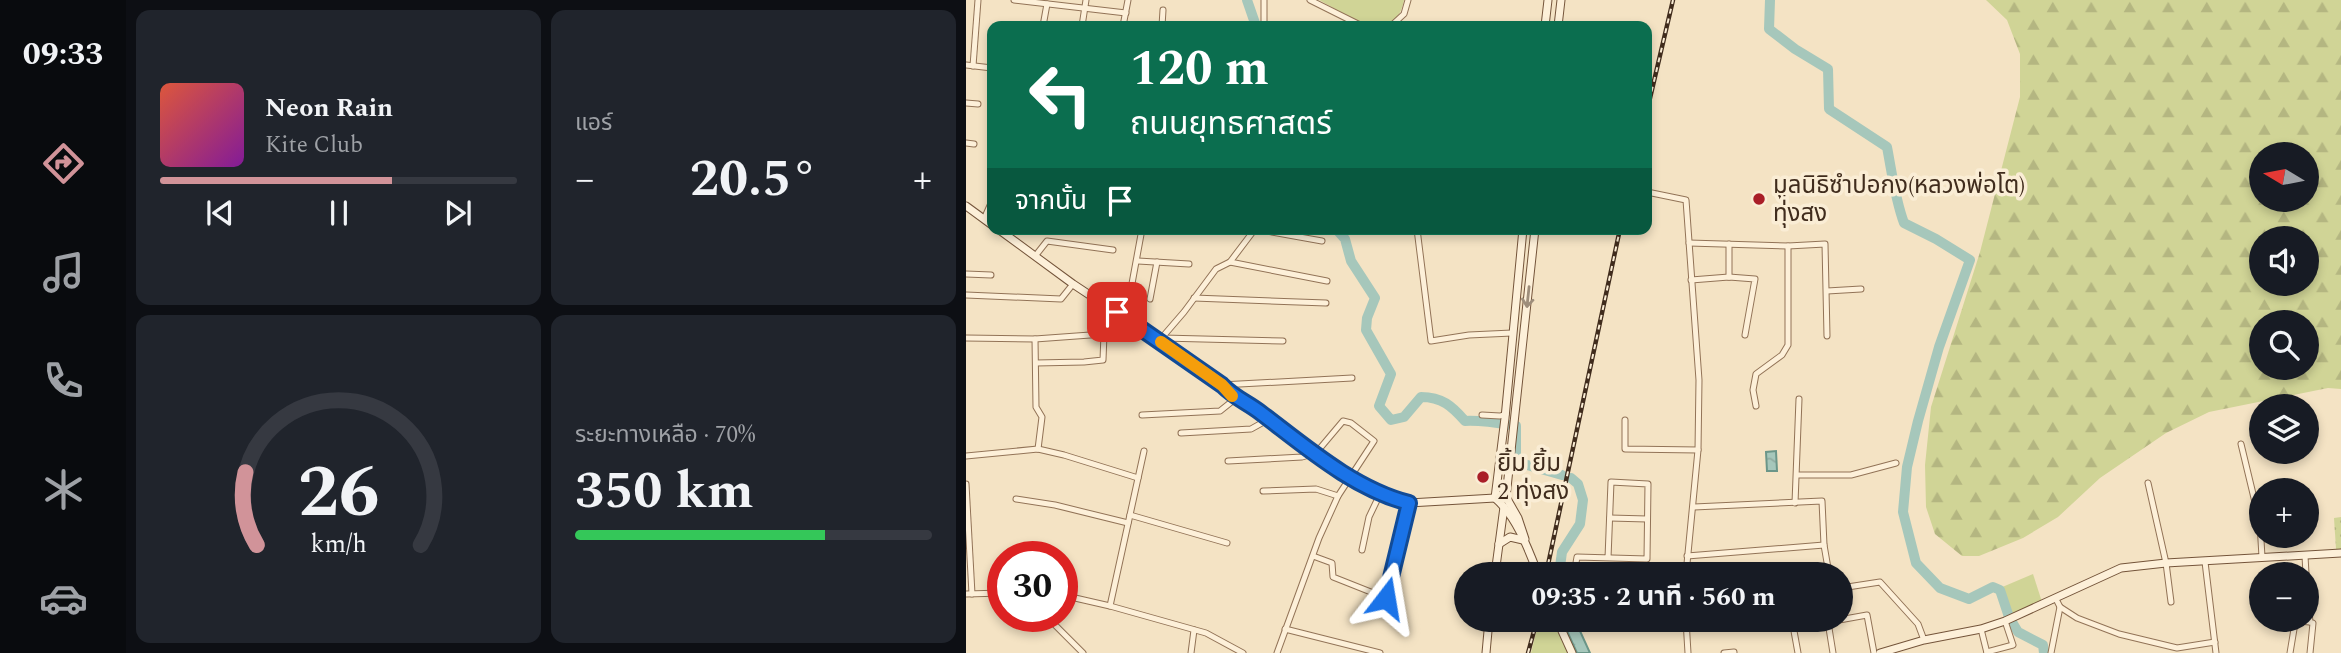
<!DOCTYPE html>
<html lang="th">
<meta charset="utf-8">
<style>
:root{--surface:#171b24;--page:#20242c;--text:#f1f3f6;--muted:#9ea1a6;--line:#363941;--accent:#d19399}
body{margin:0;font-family:Spectral,"Noto Sans Thai",serif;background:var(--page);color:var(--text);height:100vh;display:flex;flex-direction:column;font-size:26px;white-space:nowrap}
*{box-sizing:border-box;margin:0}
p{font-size:23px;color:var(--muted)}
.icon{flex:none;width:38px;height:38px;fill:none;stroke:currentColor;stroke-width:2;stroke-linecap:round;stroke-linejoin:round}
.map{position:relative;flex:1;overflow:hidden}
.panel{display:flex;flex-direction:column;gap:10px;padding:10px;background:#0d0f14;width:840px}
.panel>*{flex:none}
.guide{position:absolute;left:21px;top:21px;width:665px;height:214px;border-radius:14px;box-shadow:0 4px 10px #0003;background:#0b6e4f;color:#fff;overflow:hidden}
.needle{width:46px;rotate:280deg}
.controls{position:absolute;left:1283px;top:142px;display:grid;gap:14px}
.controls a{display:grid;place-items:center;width:70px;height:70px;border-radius:50%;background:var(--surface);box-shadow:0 4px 10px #0003;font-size:35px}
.speed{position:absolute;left:21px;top:541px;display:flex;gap:14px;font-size:35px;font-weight:700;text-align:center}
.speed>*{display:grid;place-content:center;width:91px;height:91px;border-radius:50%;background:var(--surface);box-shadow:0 4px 10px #0003;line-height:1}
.speed .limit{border:10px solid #d22;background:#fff;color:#111}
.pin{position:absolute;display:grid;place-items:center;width:60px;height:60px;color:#fff;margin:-30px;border-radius:14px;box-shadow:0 4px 10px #0006}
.me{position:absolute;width:77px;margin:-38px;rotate:14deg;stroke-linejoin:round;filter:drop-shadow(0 0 5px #0008)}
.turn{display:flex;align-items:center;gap:24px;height:147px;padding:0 28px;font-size:32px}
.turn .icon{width:91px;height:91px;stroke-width:2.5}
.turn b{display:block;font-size:49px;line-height:60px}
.then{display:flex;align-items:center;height:66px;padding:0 28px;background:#0003;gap:14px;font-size:26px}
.big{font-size:52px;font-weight:700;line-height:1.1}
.panel .card{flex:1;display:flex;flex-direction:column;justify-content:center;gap:10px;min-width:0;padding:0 24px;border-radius:14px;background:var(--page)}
.panel .dial{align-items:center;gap:0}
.dial svg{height:182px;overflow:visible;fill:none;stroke:var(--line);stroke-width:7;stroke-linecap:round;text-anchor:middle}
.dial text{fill:var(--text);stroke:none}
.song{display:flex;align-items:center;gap:21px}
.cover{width:84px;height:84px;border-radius:10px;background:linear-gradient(135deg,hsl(10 70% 55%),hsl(290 70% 35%))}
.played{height:7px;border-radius:4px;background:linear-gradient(90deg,var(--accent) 65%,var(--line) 65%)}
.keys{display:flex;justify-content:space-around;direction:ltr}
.heat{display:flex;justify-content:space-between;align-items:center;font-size:38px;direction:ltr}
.charge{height:10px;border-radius:5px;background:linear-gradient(90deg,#34c759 70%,var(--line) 0)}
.panel .tiles{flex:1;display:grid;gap:10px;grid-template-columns:repeat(2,1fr)}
.trip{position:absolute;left:488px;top:562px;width:399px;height:70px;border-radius:35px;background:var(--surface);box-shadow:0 4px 10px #0003;font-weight:700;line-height:70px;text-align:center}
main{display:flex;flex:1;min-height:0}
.dock{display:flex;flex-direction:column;width:126px;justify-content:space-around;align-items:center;background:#090b0e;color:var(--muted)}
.dock .icon{width:49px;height:49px}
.dock .active{color:var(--accent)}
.dock b{font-size:32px;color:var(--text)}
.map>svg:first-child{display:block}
.grass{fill:url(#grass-dots)}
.forest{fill:url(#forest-firs);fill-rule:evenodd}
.park{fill:#d0d496}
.water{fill:url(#water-ripples);stroke:#6b9689;stroke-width:2}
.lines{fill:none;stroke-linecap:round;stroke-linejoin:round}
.river{stroke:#a6c7bb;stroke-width:10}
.street-casing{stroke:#927357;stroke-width:7}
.secondary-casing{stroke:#74543a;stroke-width:9}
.street{stroke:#fdf0d9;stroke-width:5}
.secondary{stroke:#fdf0d9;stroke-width:7}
.rail-casing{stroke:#402c1d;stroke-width:4.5}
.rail{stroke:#faedd5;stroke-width:2;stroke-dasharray:5;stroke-linecap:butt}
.oneway{stroke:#9e8e7b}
.route-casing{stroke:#114b97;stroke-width:18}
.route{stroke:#1a73e8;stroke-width:12}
.slow{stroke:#f59e0b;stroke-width:12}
.poi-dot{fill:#a91e27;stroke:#faedd5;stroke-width:2.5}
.labels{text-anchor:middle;stroke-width:7;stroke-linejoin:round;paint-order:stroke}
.poi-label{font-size:24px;fill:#402c1d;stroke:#faedd5;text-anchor:start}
</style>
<main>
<nav class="dock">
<b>09:33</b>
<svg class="icon active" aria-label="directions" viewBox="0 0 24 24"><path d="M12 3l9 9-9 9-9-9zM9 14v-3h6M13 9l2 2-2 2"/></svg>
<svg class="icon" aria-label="music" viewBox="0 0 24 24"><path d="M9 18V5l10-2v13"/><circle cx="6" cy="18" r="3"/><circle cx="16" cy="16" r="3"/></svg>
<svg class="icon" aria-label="phone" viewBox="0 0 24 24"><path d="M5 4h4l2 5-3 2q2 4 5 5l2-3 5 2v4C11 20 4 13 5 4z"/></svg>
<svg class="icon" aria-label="climate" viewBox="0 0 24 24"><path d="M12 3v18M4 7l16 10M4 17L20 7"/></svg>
<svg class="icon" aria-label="car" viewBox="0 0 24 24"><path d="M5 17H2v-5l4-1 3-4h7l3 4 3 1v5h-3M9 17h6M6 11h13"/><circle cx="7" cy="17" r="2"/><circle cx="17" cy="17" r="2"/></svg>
</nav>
<section class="panel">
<div class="tiles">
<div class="card">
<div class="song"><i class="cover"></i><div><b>Neon Rain</b><p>Kite Club</p></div></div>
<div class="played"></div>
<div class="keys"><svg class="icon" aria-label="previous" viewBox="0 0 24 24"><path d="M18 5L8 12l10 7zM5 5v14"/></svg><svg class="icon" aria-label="pause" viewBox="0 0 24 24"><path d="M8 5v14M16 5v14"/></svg><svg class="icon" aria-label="next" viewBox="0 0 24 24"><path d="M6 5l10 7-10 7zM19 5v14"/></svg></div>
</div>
<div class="card"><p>แอร์</p>
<div class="heat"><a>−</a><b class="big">20.5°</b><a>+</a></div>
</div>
<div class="card dial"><svg viewBox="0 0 100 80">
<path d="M14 69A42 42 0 1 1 86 69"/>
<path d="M14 69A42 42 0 0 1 9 37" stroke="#d19399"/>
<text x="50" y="56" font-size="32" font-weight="700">26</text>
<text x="50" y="72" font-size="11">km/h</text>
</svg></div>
<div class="card"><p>ระยะทางเหลือ · 70%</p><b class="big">350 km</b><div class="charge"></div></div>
</div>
</section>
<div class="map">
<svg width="1375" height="653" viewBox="0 0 1375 653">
<defs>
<pattern id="grass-dots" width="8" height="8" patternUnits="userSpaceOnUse" patternTransform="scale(1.75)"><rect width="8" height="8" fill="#d0d496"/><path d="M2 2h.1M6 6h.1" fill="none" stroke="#b4b681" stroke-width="1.8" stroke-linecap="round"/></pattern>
<pattern id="forest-firs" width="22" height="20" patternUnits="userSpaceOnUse" patternTransform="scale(1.75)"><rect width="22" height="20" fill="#d0d496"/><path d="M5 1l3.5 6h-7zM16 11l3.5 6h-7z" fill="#b4b681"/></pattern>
<pattern id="water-ripples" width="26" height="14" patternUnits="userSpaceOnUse" patternTransform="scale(1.75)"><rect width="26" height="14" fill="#a6c7bb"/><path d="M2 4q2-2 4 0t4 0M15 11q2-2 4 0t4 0" fill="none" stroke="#90aba0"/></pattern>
</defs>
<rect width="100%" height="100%" fill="#f4e3c4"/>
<path class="grass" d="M1375 517V549H1370L1368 518Z"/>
<path class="forest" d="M1020 0H1375V389L1362 388 1243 412 1200 433 1134 478 1092 517 1057 538 1013 556H996L969 534 960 507 959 465 965 407 1014 252 1054 97V54L1041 20ZM1295 154H1340V200H1295ZM1340 238V284H1295V238ZM1340 322V368H1295V322Z"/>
<g class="park">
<path d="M353 0H438C428 50 378 13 353 0Z"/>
<path d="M1067 574 1076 602 1043 617 1034 588Z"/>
<path d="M573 620H591L606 653H565Z"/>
</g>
<g class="water">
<path d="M810 451 811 471H801L800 452Z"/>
<path d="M596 620H609L624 653H611Z"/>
</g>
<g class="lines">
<g class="river">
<path d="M281 0 290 26"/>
<path d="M804 0 803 29 829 49 862 69 863 109 921 147C926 173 929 199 938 223L970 239 1004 260 973 347 952 421 941 467 937 512 950 563 974 588 1003 599 1027 587 1034 590 1043 617 1052 632 1077 645 1078 653"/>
<path d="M370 229 379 239 385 261 409 298 401 318 400 330 425 374 413 406 425 420 438 417 455 397C476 397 486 406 499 421 516 420 532 423 550 426V458L558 464 596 475"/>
<path d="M593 574 596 552 614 524 617 500 612 484 605 478"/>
</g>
<defs>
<g id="street">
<path d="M48 0 160 13"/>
<path d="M344 0 396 26"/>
<path d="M77 26 81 4"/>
<path d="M116 26 120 0"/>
<path d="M157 26 162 0"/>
<path d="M196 26 197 10"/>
<path d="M298 26V0"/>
<path d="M425 26 438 14 442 0"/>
<path d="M0 65 26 68"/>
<path d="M7 66 12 0"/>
<path d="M0 103 12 104"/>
<path d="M0 143 8 144"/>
<path d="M681 192 720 200 733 380 732 450 720 574"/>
<path d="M18 219 26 201"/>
<path d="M451 229 465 341 503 335 546 333"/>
<path d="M723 243 822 246 859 244 861 336"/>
<path d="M70 255 81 241 147 250"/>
<path d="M172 261 223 264"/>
<path d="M264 262 361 281"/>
<path d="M0 274 25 275"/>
<path d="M763 277V244"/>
<path d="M725 280 763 277 789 279 779 335"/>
<path d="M861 291 895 289"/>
<path d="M0 295 95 299 107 284"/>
<path d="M228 298 360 303"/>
<path d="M184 299 191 262"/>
<path d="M0 338 69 339 138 334"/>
<path d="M197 338 317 341"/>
<path d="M69 339 70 407 76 417 72 449"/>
<path d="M193 341 218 312 250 269 264 262 289 229 356 241"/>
<path d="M70 363 118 362 137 360 138 334 165 289 176 229"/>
<path d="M255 385 386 378"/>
<path d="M790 406 787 390 790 374 816 355 822 345V246"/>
<path d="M176 415 254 411 269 399"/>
<path d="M516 415 534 416 540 414"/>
<path d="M659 420V449L732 450"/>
<path d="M215 433 285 429 303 419"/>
<path d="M1275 444 1294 523 1296 557"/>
<path d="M0 456 72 449 98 455 172 478"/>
<path d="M262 461 336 457 350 453 377 421 385 423 408 441 372 496 353 538 311 653"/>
<path d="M831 475H885L930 463"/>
<path d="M1182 483 1200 563 1205 602"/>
<path d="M0 484 6 594"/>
<path d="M297 491 350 489 372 496"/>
<path d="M50 499 89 505 162 523"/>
<path d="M829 503 833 399"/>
<path d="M728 507 856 501 858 545 863 574"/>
<path d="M164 515 261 543"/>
<path d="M644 518 681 519"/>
<path d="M396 550 403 517 414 494"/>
<path d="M347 556 366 563 367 577 420 598 443 503"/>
<path d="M721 556 858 545"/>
<path d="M1339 556 1340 574"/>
<path d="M1239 562 1250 653"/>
<path d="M608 574 611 557 681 559 682 484 645 482 642 558"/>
<path d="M1340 581 1344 622 1347 623 1344 653"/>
<path d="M875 588 914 582 952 624 958 640"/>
<path d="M0 594 37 593"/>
<path d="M96 595 144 606 240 633 277 653"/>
<path d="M1090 599 1094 607 1111 618 1153 634 1211 648 1249 642"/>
<path d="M144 606 178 451"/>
<path d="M416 611 420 598"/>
<path d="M87 616 88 624 117 653"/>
<path d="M720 620 722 653"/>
<path d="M826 620 832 653"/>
<path d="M54 623V616"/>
<path d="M319 629 414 653"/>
<path d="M1015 629 1021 653"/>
<path d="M1021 652 1047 645 1039 621"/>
<path d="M225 653 228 630"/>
<path d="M758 653 768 652"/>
<path d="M867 653 862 622 901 615 908 653"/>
<path d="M1085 653 1094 607"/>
<path d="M1324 653 1329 623 1332 621 1344 622"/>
</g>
<g id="secondary">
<path d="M579 26 582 0"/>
<path d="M592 26 595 0"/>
<path d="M0 206 26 225"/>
<path d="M32 229 107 284 193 341 255 385 269 399 293 411 384 476 414 494 443 503 529 498"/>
<path d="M557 229 539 418 529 498C550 516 562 548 572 574"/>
<path d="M559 539 552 518 540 497 569 229"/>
<path d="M533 544 544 537 557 540"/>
<path d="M529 574 538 507"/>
<path d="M591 620 606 653"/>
<path d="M520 653 523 620"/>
<path d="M914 653 958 640 1015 629 1039 621 1155 568 1200 563 1375 553"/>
</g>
</defs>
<use href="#street" class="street-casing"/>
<use href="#secondary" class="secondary-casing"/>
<use href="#street" class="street"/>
<use href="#secondary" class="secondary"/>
<defs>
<g id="rail">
<path d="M681 111 707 0"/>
<path d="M580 574 654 229"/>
<path d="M562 653 571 620"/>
</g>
</defs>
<use href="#rail" class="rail-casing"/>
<use href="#rail" class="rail"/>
</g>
<defs><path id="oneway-shaft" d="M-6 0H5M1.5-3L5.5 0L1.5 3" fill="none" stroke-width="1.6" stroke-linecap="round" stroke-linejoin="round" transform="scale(1.75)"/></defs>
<use class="oneway" href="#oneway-shaft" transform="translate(562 297) rotate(96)"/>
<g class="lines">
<defs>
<path id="route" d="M151 312 256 385C270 399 281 402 295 413 340 447 388 489 443 503L420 598"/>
</defs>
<use href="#route" class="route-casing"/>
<use href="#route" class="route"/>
<path class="slow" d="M195 342 256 385 266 396"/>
</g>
<g class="poi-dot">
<circle cx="793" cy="199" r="7"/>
<circle cx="517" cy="477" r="7"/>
</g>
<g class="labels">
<g class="poi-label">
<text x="807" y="193">มูลนิธิซำปอกง(หลวงพ่อโต)<tspan x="807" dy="28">ทุ่งสง</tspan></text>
<text x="531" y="471">ยิ้ม ยิ้ม<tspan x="531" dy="28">2 ทุ่งสง</tspan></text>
</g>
</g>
</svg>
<div class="controls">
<a><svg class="needle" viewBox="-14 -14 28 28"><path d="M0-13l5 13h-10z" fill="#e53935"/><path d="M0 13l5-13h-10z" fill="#9ea1a6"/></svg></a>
<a><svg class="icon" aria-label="sound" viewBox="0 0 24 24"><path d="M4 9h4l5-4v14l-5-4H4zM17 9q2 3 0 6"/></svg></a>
<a><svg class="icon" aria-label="search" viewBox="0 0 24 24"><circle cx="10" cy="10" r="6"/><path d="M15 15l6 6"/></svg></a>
<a><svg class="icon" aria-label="layers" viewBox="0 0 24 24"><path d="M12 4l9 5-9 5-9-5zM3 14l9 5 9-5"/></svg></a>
<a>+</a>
<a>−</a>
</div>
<div class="speed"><div class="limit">30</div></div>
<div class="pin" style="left:151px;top:312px;background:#d93025"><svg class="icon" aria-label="arrive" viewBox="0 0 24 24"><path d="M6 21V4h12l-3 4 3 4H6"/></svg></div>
<svg class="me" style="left:420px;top:598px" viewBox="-20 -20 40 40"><path d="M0-17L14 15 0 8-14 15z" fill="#1a73e8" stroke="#fff" stroke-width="4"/></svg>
<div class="trip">09:35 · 2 นาที · 560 m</div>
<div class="guide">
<div class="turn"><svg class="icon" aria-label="left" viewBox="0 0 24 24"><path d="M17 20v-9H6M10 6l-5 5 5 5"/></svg><div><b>120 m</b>ถนนยุทธศาสตร์</div></div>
<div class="then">จากนั้น<svg class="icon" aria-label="arrive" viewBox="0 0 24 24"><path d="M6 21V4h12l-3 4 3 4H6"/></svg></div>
</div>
</div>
</main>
